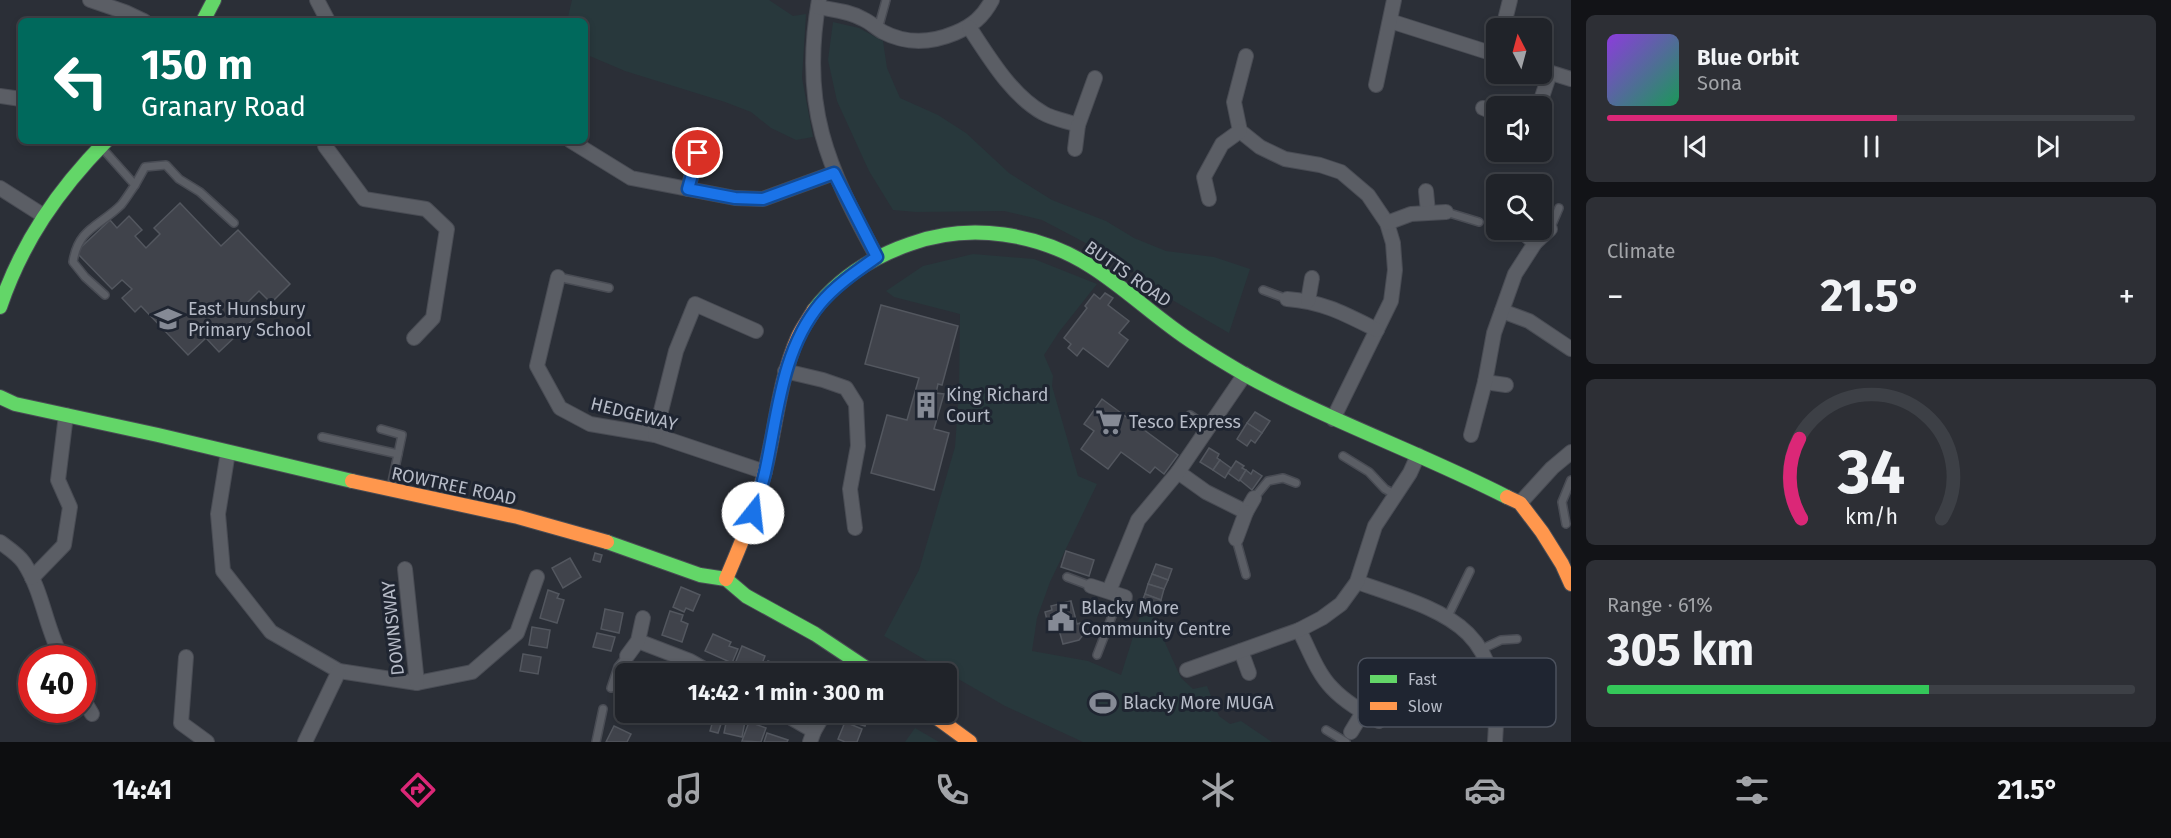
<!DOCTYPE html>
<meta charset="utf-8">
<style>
:root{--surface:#202329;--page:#2d2f35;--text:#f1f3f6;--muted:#a2a4a8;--line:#3d4046;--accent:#db2777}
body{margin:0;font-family:"Fira Sans",sans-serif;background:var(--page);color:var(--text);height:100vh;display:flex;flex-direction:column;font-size:22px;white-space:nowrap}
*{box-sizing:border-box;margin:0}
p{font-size:20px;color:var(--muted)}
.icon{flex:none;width:33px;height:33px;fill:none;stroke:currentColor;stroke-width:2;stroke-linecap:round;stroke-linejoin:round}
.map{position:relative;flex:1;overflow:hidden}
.details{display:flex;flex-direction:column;gap:15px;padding:15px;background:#121317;width:600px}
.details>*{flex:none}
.guide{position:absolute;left:18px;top:18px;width:570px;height:126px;border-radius:9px;box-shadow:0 3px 9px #0003,0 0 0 2px var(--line);background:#00695c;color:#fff;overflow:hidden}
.needle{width:39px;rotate:354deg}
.tools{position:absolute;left:1486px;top:18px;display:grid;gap:12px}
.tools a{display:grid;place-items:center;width:66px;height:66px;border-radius:9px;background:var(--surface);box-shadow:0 3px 9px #0003,0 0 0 2px var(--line);font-size:30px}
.speed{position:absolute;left:18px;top:645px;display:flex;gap:12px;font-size:30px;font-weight:700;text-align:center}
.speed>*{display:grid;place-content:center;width:78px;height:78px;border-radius:50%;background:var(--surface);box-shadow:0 3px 9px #0003,0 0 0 2px var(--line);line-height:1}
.speed .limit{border:9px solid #d22;background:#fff;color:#111}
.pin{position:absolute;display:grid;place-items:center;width:51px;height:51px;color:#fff;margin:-26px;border:3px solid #fff;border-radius:50%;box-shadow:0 2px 6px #0007}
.me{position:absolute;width:66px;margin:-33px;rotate:16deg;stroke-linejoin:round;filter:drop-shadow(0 0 4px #0008)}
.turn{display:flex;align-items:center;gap:21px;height:126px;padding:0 24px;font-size:27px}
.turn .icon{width:78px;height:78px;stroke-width:2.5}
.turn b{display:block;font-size:42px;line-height:51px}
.big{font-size:45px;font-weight:700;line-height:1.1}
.details .tile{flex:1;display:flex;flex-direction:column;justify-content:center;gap:9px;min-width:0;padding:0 21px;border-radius:9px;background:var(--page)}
.details .dial{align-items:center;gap:0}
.dial svg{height:156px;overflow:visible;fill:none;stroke:var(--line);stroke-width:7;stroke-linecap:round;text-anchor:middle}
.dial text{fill:var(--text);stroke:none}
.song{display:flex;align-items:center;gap:18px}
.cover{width:72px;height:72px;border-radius:9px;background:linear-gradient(135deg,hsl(270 70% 55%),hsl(150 70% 35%))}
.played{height:6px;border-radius:3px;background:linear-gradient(90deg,var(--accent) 55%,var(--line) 55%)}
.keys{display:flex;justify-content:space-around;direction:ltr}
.heat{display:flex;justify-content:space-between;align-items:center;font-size:33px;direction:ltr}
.charge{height:9px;border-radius:4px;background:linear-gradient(90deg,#34c759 61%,var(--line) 0)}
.trip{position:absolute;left:615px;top:663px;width:342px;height:60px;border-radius:9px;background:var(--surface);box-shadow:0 3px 9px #0003,0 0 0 2px var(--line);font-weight:700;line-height:60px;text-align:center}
.dock{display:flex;height:96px;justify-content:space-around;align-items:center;background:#0d0e10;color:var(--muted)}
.dock .icon{width:42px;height:42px}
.dock .on{color:var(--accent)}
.dock b{font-size:27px;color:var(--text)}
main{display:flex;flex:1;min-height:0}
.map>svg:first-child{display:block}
.green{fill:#28383c}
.building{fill:#40434b;stroke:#53575f;stroke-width:1.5}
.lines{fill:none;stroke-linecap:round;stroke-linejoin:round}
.lane-casing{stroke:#494c54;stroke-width:10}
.street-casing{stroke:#494c54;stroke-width:16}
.fast-casing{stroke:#494c54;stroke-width:16}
.slow-casing{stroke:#494c54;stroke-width:16}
.lane{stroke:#5b5e65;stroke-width:7}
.street{stroke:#5b5e65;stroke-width:14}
.fast{stroke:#63d668;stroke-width:14}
.slow{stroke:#ff974d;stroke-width:14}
.route-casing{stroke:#114b97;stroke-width:15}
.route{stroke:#1a73e8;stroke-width:10}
.labels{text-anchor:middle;stroke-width:6;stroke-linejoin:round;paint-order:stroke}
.street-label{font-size:18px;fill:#b6bbc7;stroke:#1f2531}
.poi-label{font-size:18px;fill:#b6bbc7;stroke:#1f2531;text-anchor:start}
.key{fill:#1f2531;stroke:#4c525e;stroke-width:1.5}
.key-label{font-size:16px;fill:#b6bbc7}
</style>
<main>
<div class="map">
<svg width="1571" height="742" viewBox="0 0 1571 742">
<rect width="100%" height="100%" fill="#2b2f37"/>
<g class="green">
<path d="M572 0H769L793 16 806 14 802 78 813 137 796 140 771 128 751 112 725 102 625 71 585 54V21H567Z"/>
<path d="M833 22 859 28 883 41 887 68 900 98 938 115 966 133 1009 173 1052 200 1106 221 1134 238 1166 251 1214 257 1250 269 1229 333 1174 301 1118 260 1042 220 1004 211 916 212 893 210 869 171 837 101 828 60Z"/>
<path d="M973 254 1034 259 1097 284 1059 332 1044 355 1053 376 1052 386 1078 476 1097 484 1050 582 1037 618 1032 651 1088 661 1121 675 1139 618 1152 614 1181 678 1193 689 1207 686 1219 716 1230 724 1241 721 1272 742H1083L1005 706 884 636 919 570 955 447 959 392 960 314 894 297 886 291 923 266Z"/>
<path d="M915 728 939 742H905Z"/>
</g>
<g class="building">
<path d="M180 203 221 246 238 230 290 284 271 303 259 291 248 302 259 314 219 352 206 338 188 355 141 306 135 312 122 298 132 289 122 280 112 289 76 252 110 220 117 228 129 216 142 230 135 236 146 248 160 234 154 228Z"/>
<path d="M1105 293 1113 298 1108 305 1129 321 1119 333 1128 340 1108 367 1083 348 1077 356 1068 348 1071 344 1064 338 1087 308 1085 306 1094 294 1100 299Z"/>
<path d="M881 305 958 326 942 385 938 384 936 393 944 394 934 429 949 433 934 490 871 473 887 415 907 420 919 378 865 364Z"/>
<path d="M1102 399 1178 455 1164 474 1155 467 1150 473 1121 452 1108 469 1081 449 1094 431 1084 424Z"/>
<path d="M1255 412 1270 421 1262 433 1247 423Z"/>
<path d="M1247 423 1262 433 1255 443 1251 440 1247 446 1237 439Z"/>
<path d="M1209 448 1219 454 1217 458 1220 460 1213 470 1200 462Z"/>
<path d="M1220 460 1231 468 1225 478 1213 470Z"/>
<path d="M1236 461 1244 466 1242 468 1246 470 1239 481 1228 473Z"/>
<path d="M1246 470 1251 474 1253 470 1262 476 1252 490 1240 480Z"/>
<path d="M1066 551 1094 560 1089 576 1061 567Z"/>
<path d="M595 553 602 555 600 562 593 560Z"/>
<path d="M570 558 581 577 563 588 552 568Z"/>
<path d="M1156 564 1172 569 1168 580 1152 574Z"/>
<path d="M1152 574 1168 580 1164 589 1148 584Z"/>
<path d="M1148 584 1164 589 1161 600 1145 594Z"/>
<path d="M681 587 700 595 693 611 686 608 684 612 673 607Z"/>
<path d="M548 590 559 594 557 598 564 600 557 623 540 618Z"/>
<path d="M1145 594 1161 600 1157 610 1141 604Z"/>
<path d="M1071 601 1077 624 1080 623 1083 635 1079 640 1063 644 1059 630 1050 632 1045 612 1052 610 1051 606Z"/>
<path d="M605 609 623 613 619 633 601 629Z"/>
<path d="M670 611 683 615 681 621 688 624 682 642 662 635Z"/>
<path d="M532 627 550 630 547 648 529 645Z"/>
<path d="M597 633 615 637 611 651 593 647Z"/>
<path d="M713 634 731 642 729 646 738 649 732 663 705 651Z"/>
<path d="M742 646 765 656 758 674 734 666Z"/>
<path d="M523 654 541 657 538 674 520 671Z"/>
<path d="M768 661 788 669 787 674H763Z"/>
<path d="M623 670 639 674H626V691L618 690Z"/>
<path d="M704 712H725L718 733 710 731 712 724 702 720Z"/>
<path d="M858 712H878L875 722 867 720 865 726 855 723Z"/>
<path d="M728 713 746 716 742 737 724 733Z"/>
<path d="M749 722 766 728 761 742 742 741Z"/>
<path d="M845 722 862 729 857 742H845L838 739Z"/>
<path d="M614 726 631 734 627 742H606Z"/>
<path d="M767 733 788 740 787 742H764Z"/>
</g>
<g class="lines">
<defs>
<g id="lane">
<path d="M878 29 886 0"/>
<path d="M102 148 135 185C130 192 126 199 121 205 100 226 78 228 73 262L85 277 105 295"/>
<path d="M135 185 145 167 166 165 179 179 200 192 234 223"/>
<path d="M1446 212 1479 222"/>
<path d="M1550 229 1559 208"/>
<path d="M558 277 609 288"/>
<path d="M1263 290 1287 299"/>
<path d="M1190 415 1209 428"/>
<path d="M381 429 402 435 391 487"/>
<path d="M322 437 398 454"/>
<path d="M1343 456 1369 472 1385 489 1396 495"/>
<path d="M1254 498 1268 481 1283 478 1296 483"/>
<path d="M1566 524 1562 502 1571 480"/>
<path d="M1236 539 1246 575"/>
<path d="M1067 577 1091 586"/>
<path d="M1447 618 1470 571"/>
<path d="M1482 649 1501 640 1517 639"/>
<path d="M1097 655 1117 603 1114 593"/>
<path d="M1492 679 1521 674"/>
<path d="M611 688 618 667 627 656"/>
<path d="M1326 730 1346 742"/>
<path d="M596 742 603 709"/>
</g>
<g id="street">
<path d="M90 0 125 12 144 21"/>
<path d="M317 0 328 21"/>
<path d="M819 0C800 106 827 166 877 257"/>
<path d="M818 7C833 10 849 11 863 19 870 22 876 28 883 32 906 44 931 43 955 33 972 26 983 17 992 0"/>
<path d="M1390 21 1497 55"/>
<path d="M969 27C989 57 1011 95 1043 113 1053 119 1067 121 1078 125L1095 78"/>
<path d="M1503 28 1510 0"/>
<path d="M1246 56 1234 102 1240 131 1260 147 1285 159 1320 165 1341 172 1368 195 1387 223 1393 243 1395 270 1391 301 1333 419"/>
<path d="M1542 70 1571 79"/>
<path d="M1376 85 1394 0"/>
<path d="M0 96 21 99"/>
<path d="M1539 106 1550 73"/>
<path d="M1483 108 1497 114"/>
<path d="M325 141V146L364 199 426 209 447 229 433 318 414 338"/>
<path d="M571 141 631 178 735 198 763 199 834 173"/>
<path d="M1075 149 1078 125"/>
<path d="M0 188 44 216"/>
<path d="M688 189 702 136"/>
<path d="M1426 191 1428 212"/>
<path d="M1209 199 1204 177 1222 144 1240 131"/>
<path d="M1387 223 1411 214 1446 212"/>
<path d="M1520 230 1535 243"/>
<path d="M558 277 537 366 560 408 590 424 655 435 765 472"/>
<path d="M1287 299C1324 302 1345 314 1377 330"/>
<path d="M1308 301 1312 278"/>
<path d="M1502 311 1529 321 1571 349"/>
<path d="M785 371 823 380 846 388 856 404 858 446 850 489 855 528"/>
<path d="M1485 382 1506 385"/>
<path d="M655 435 676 351 695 304 756 331"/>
<path d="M1471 435 1485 382 1494 333 1515 274 1535 243 1550 229"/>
<path d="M228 452 218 514 223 571 271 632 339 671 417 683 472 672 517 633 537 577"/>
<path d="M1178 472 1206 492 1246 512 1254 498"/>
<path d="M1520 503 1552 468 1571 452"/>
<path d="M1236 539 1246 512"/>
<path d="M0 542C8 548 19 555 24 563 43 592 46 629 62 658"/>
<path d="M405 569 417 683"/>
<path d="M32 578 64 545 70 507 58 480 66 415"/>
<path d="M1357 582C1451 614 1504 626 1495 742"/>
<path d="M1091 586 1125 597"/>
<path d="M1109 591 1138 520 1178 472 1245 374"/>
<path d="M1299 630C1309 649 1317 673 1332 688 1345 702 1363 712 1379 721"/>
<path d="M638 641 690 661 713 674"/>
<path d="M1241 651 1249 673"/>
<path d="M627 656 638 641 643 618"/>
<path d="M186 657 181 723 207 742"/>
<path d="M1187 670 1299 630 1322 618 1341 604 1357 582 1375 526 1410 473 1418 455"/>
<path d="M82 697 92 714"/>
<path d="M781 712 814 731"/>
<path d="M1351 732 1363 712"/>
<path d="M305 742 339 671"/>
<path d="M810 742 814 731 825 712"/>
</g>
<g id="fast">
<path d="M203 21 214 0"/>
<path d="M0 307C22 242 58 190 106 141"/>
<path d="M814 310C839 278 872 257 910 244 970 222 1039 233 1092 267 1128 290 1158 320 1194 343 1210 354 1227 364 1244 374 1329 421 1421 453 1507 497"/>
<path d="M0 397 15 404 158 435 352 481"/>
<path d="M607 542 700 575 726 579 746 596 815 634 875 674"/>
</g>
<g id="slow">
<path d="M352 481 518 517 607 542"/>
<path d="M1507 497 1520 503 1542 532 1562 564 1571 584"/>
<path d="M726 579C741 544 756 508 765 471 776 427 779 380 798 337 802 328 809 319 814 310"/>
<path d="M929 712 970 742"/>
</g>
</defs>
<use href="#lane" class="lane-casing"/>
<use href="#street" class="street-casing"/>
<use href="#fast" class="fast-casing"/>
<use href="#slow" class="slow-casing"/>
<use href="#lane" class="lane"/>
<use href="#street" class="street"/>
<use href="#fast" class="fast"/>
<use href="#slow" class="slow"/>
</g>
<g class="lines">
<defs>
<path id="route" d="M698 153 688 189 735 198 763 199 834 173 877 257C857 271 836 285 820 304 782 350 778 412 766 468 763 483 758 498 753 513"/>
</defs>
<use href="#route" class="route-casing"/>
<use href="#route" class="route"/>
</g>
<defs>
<symbol id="school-bare" viewBox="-9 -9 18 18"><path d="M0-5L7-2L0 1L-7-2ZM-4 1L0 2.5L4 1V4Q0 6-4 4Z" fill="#858a95" stroke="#1f2531" stroke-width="2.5" paint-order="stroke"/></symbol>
<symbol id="building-bare" viewBox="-9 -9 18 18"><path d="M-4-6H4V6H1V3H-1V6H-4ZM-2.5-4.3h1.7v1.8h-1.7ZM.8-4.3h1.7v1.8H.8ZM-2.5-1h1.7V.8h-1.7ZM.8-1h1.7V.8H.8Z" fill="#858a95" stroke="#1f2531" stroke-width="2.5" paint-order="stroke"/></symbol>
<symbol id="supermarket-bare" viewBox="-9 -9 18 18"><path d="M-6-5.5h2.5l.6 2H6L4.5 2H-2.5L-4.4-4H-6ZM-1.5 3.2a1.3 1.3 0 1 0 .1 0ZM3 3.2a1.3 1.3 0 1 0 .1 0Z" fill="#858a95" stroke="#1f2531" stroke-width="2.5" paint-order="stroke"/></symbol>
<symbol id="civic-bare" viewBox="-9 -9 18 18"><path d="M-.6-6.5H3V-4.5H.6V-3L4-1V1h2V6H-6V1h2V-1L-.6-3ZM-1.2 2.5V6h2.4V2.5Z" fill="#858a95" stroke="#1f2531" stroke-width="2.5" paint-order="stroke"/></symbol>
<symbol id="stadium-bare" viewBox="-9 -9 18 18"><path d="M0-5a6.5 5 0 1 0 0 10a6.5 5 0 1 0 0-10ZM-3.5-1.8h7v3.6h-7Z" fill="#858a95" stroke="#1f2531" stroke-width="2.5" paint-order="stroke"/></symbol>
</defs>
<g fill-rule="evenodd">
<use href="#school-bare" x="149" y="300" width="38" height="38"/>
<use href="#building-bare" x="907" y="386" width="38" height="38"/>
<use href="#supermarket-bare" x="1090" y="403" width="38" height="38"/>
<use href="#civic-bare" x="1042" y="599" width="38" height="38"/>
<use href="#stadium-bare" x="1084" y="684" width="38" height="38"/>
</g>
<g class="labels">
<g class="street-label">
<text transform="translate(1128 274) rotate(35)" y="6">BUTTS ROAD</text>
<text transform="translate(634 414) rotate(14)" y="6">HEDGEWAY</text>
<text transform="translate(454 486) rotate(12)" y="6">ROWTREE ROAD</text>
<text transform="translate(393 628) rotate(-96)" y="6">DOWNSWAY</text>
</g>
<g class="poi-label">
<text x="188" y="315">East Hunsbury<tspan x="188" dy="21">Primary School</tspan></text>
<text x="946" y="401">King Richard<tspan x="946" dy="21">Court</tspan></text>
<text x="1129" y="428">Tesco Express</text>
<text x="1081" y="614">Blacky More<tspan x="1081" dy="21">Community Centre</tspan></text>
<text x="1123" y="709">Blacky More MUGA</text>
</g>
</g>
<rect x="1358" y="658" width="198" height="69" rx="9" class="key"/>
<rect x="1370" y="675" width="27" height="8" fill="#63d668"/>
<rect x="1370" y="702" width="27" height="8" fill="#ff974d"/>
<g class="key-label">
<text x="1408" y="685">Fast</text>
<text x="1408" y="712">Slow</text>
</g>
</svg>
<div class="tools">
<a><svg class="needle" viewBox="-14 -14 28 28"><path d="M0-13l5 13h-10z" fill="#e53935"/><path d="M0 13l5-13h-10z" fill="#a2a4a8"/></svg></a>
<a><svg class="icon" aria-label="sound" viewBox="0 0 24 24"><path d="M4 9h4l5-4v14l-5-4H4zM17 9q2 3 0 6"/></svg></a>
<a><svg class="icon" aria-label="search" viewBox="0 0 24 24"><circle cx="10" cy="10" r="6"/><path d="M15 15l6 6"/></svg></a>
</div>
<div class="speed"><div class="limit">40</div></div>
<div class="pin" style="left:698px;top:153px;background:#d93025"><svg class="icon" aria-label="arrive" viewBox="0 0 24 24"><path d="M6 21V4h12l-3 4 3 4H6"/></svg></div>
<svg class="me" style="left:753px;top:513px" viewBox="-20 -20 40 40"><circle r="19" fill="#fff"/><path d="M0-13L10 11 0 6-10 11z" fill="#1a73e8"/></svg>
<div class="trip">14:42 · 1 min · 300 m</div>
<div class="guide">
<div class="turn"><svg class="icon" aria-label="left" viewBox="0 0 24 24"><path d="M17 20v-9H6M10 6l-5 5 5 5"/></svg><div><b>150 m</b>Granary Road</div></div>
</div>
</div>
<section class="details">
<div class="tile">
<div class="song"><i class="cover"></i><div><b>Blue Orbit</b><p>Sona</p></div></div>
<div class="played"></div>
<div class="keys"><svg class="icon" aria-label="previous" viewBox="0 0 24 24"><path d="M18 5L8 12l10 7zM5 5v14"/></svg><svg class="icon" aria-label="pause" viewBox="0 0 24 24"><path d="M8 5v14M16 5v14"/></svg><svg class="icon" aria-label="next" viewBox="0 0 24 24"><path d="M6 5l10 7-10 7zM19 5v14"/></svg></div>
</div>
<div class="tile"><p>Climate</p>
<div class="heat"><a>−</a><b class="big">21.5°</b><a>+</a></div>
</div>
<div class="tile dial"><svg viewBox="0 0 100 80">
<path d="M14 69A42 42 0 1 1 86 69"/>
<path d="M14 69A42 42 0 0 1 13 28" stroke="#db2777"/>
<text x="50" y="56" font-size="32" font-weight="700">34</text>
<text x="50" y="72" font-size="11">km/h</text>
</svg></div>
<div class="tile"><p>Range · 61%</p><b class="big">305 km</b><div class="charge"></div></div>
</section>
</main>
<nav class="dock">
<b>14:41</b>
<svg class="icon on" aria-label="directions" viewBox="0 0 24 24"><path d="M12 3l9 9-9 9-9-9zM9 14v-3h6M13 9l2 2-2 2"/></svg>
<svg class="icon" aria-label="music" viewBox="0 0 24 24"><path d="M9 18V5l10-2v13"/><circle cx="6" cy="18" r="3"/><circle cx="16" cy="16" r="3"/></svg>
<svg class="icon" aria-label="phone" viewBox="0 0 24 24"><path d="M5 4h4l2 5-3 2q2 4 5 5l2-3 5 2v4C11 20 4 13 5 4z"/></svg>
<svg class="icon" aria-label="climate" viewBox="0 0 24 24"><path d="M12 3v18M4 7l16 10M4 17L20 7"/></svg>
<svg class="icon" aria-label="car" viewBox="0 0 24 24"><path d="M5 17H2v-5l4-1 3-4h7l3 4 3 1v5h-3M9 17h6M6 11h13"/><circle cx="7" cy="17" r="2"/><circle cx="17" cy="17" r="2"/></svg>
<svg class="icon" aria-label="filters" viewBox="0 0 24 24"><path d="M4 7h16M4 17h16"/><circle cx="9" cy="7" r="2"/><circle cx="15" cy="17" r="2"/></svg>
<b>21.5°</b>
</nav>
